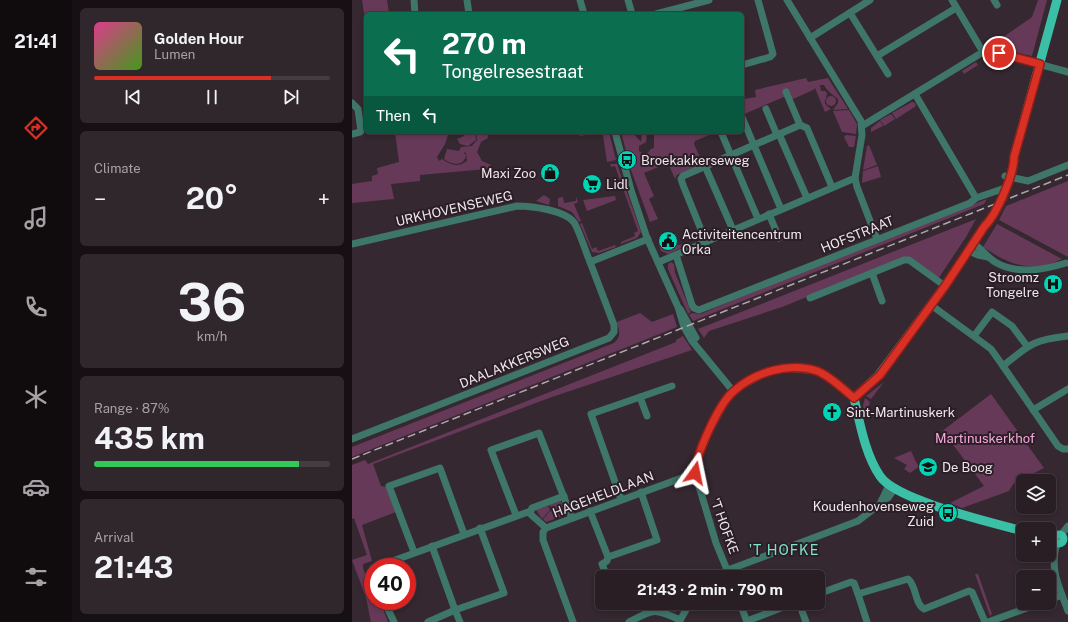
<!DOCTYPE html>
<meta charset="utf-8">
<style>
:root{--surface:#281e24;--page:#30272c;--text:#f1f3f6;--muted:#a5a2a6;--line:#443c41;--accent:#d93025}
body{margin:0;font-family:"Public Sans",sans-serif;background:var(--page);color:var(--text);height:100vh;display:flex;flex-direction:column;font-size:15px;white-space:nowrap}
*{box-sizing:border-box;margin:0}
p{font-size:13px;color:var(--muted)}
.icon{flex:none;width:22px;height:22px;fill:none;stroke:currentColor;stroke-width:2;stroke-linecap:round;stroke-linejoin:round}
.map{position:relative;flex:1;overflow:hidden}
.sheet{display:flex;flex-direction:column;gap:8px;padding:8px;background:#161014;width:280px}
.sheet>*{flex:none}
.guide{position:absolute;left:12px;top:12px;width:380px;height:122px;border-radius:6px;box-shadow:0 2px 6px #0003,0 0 0 1px var(--line);background:#0b6e4f;color:#fff;overflow:hidden}
.fabs{position:absolute;left:664px;top:474px;display:grid;gap:8px}
.fabs a{display:grid;place-items:center;width:40px;height:40px;border-radius:6px;background:var(--surface);box-shadow:0 2px 6px #0003,0 0 0 1px var(--line);font-size:20px}
.speed{position:absolute;left:12px;top:558px;display:flex;gap:8px;font-size:20px;font-weight:700;text-align:center}
.speed>*{display:grid;place-content:center;width:52px;height:52px;border-radius:50%;background:var(--surface);box-shadow:0 2px 6px #0003,0 0 0 1px var(--line);line-height:1}
.speed .limit{border:6px solid #d22;background:#fff;color:#111}
.pin{position:absolute;display:grid;place-items:center;width:34px;height:34px;color:#fff;margin:-17px;border:2px solid #fff;border-radius:50%;box-shadow:0 1px 4px #0007}
.me{position:absolute;width:44px;margin:-22px;rotate:12deg;stroke-linejoin:round;filter:drop-shadow(0 0 3px #0008)}
.turn{display:flex;align-items:center;gap:14px;height:84px;padding:0 12px;font-size:18px}
.turn .icon{width:52px;height:52px;stroke-width:2.5}
.turn b{display:block;font-size:28px;line-height:34px}
.then{display:flex;align-items:center;height:38px;padding:0 12px;background:#0003;gap:8px;font-size:15px}
.big{font-size:30px;font-weight:700;line-height:1.1}
.sheet .card{flex:1;display:flex;flex-direction:column;justify-content:center;gap:6px;min-width:0;padding:0 14px;border-radius:6px;background:var(--page)}
.sheet .dial{align-items:center;gap:0}
.dial b{font-size:52px;line-height:1}
.song{display:flex;align-items:center;gap:12px}
.cover{width:48px;height:48px;border-radius:6px;background:linear-gradient(135deg,hsl(330 70% 55%),hsl(100 70% 35%))}
.played{height:4px;border-radius:2px;background:linear-gradient(90deg,var(--accent) 75%,var(--line) 75%)}
.keys{display:flex;justify-content:space-around;direction:ltr}
.heat{display:flex;justify-content:space-between;align-items:center;font-size:22px;direction:ltr}
.charge{height:6px;border-radius:3px;background:linear-gradient(90deg,#34c759 87%,var(--line) 0)}
.trip{position:absolute;left:243px;top:570px;width:230px;height:40px;border-radius:6px;background:var(--surface);box-shadow:0 2px 6px #0003,0 0 0 1px var(--line);font-weight:700;line-height:40px;text-align:center}
main{display:flex;flex:1;min-height:0}
.tab-bar{display:flex;flex-direction:column;width:72px;justify-content:space-around;align-items:center;background:#100c0e;color:var(--muted)}
.tab-bar .icon{width:28px;height:28px}
.tab-bar .selected{color:var(--accent)}
.tab-bar b{font-size:18px;color:var(--text)}
.map>svg:first-child{display:block}
.green{fill:#673958}
.lines{fill:none;stroke-linecap:round;stroke-linejoin:round}
.minor{stroke:#3e766a;stroke-width:7}
.major{stroke:#3bbfa6;stroke-width:9}
.rail{stroke:#b1a7ad;stroke-width:1.5;stroke-dasharray:8 4;stroke-linecap:butt}
.route-casing{stroke:#8d1f18;stroke-width:10}
.route{stroke:#d93025;stroke-width:7}
.labels{text-anchor:middle;stroke-width:4;stroke-linejoin:round;paint-order:stroke}
.poi-label{font-size:13px;fill:#efe6eb;stroke:#2b1e26;text-anchor:start}
.street-label{font-size:13px;fill:#efe6eb;stroke:#2b1e26}
.park-label{font-size:13px;fill:#f4a8da;stroke:#2b1e26}
.neighbourhood-label{font-size:14px;letter-spacing:1px;fill:#7fe3cd;stroke:#2b1e26}
</style>
<main>
<nav class="tab-bar">
<b>21:41</b>
<svg class="icon selected" aria-label="directions" viewBox="0 0 24 24"><path d="M12 3l9 9-9 9-9-9zM9 14v-3h6M13 9l2 2-2 2"/></svg>
<svg class="icon" aria-label="music" viewBox="0 0 24 24"><path d="M9 18V5l10-2v13"/><circle cx="6" cy="18" r="3"/><circle cx="16" cy="16" r="3"/></svg>
<svg class="icon" aria-label="phone" viewBox="0 0 24 24"><path d="M5 4h4l2 5-3 2q2 4 5 5l2-3 5 2v4C11 20 4 13 5 4z"/></svg>
<svg class="icon" aria-label="climate" viewBox="0 0 24 24"><path d="M12 3v18M4 7l16 10M4 17L20 7"/></svg>
<svg class="icon" aria-label="car" viewBox="0 0 24 24"><path d="M5 17H2v-5l4-1 3-4h7l3 4 3 1v5h-3M9 17h6M6 11h13"/><circle cx="7" cy="17" r="2"/><circle cx="17" cy="17" r="2"/></svg>
<svg class="icon" aria-label="filters" viewBox="0 0 24 24"><path d="M4 7h16M4 17h16"/><circle cx="9" cy="7" r="2"/><circle cx="15" cy="17" r="2"/></svg>
</nav>
<section class="sheet">
<div class="card">
<div class="song"><i class="cover"></i><div><b>Golden Hour</b><p>Lumen</p></div></div>
<div class="played"></div>
<div class="keys"><svg class="icon" aria-label="previous" viewBox="0 0 24 24"><path d="M18 5L8 12l10 7zM5 5v14"/></svg><svg class="icon" aria-label="pause" viewBox="0 0 24 24"><path d="M8 5v14M16 5v14"/></svg><svg class="icon" aria-label="next" viewBox="0 0 24 24"><path d="M6 5l10 7-10 7zM19 5v14"/></svg></div>
</div>
<div class="card"><p>Climate</p>
<div class="heat"><a>−</a><b class="big">20°</b><a>+</a></div>
</div>
<div class="card dial"><b>36</b><p>km/h</p></div>
<div class="card"><p>Range · 87%</p><b class="big">435 km</b><div class="charge"></div></div>
<div class="card"><p>Arrival</p><b class="big">21:43</b></div>
</section>
<div class="map">
<svg width="716" height="622" viewBox="0 0 716 622">
<rect width="100%" height="100%" fill="#352830"/>
<g class="green">
<path d="M10 0H35L37 13 14 14 13 20Z"/>
<path d="M686 0H695L680 56 643 48 634 49 680 17Z"/>
<path d="M624 62 626 65 612 74 610 71Z"/>
<path d="M454 78 456 82 476 78 496 109 481 110 486 103V99C481 95 475 91 472 85H468L469 91H473L475 93C474 103 469 102 479 109L473 112 463 88 461 90 439 100 434 96 390 115V93L392 99 404 97 403 90Z"/>
<circle cx="479" cy="101" r="5"/>
<path d="M560 102 563 103 564 106 544 119 540 113Z"/>
<path d="M497 110 505 124 504 134 490 132 481 111Z"/>
<path d="M539 114 543 119 532 126 528 120Z"/>
<path d="M528 121 531 126 519 132V128Z"/>
<path d="M43 132H97L93 144 85 157 87 161 90 159C99 165 106 168 115 161L114 153 111 152 114 155C112 167 100 165 92 159L95 149 107 151 109 147 120 146 125 140 124 132H135L136 138 129 142 125 152 130 161 139 165 135 169 68 175V181L39 184 42 199 0 203V184L20 181V176L26 174 25 168 47 162Z"/>
<path d="M114 132H123L124 140 116 146 108 144 105 139 112 136Z"/>
<path d="M232 132H257L264 160 255 162 251 135 248 133 227 136Z"/>
<path d="M269 132H280L289 142 290 132H299L295 134 294 142 287 146V151L291 154 296 153 299 149 302 148V132H364L343 141 342 144 351 164 325 175 323 179 316 163 292 173 302 196 297 199 306 219 298 222 279 170Z"/>
<path d="M494 135 504 136 502 147H497L492 137Z"/>
<path d="M517 145 525 165 511 170 515 146Z"/>
<path d="M258 164H265L289 232 285 238 269 244V242L283 236 282 233 286 231 263 166 259 167Z"/>
<path d="M526 166 529 177 510 183 511 171Z"/>
<path d="M716 181V257L647 220 654 206Z"/>
<path d="M192 195 198 199 197 205 184 201Z"/>
<path d="M263 196 264 200 235 211 231 200Z"/>
<path d="M211 197 212 203 224 201V197L226 202 222 204 229 221 227 222 220 212 206 206V198Z"/>
<path d="M635 199 632 204 341 321 337 315 340 313 349 314 397 293Z"/>
<path d="M624 219 614 237 586 279 553 257 430 307 357 331 352 338 346 329Z"/>
<path d="M230 223 240 249 244 247 246 251 263 245 264 247 247 253 240 252 228 224Z"/>
<path d="M645 224 710 259C679 274 658 265 631 247Z"/>
<path d="M340 243 316 254 309 251 307 245 310 247Z"/>
<path d="M319 262 322 264 323 273 339 312 336 314 316 269V264Z"/>
<path d="M288 313 300 322 321 314 325 327 0 457V447L262 343C270 336 267 330 265 322Z"/>
<path d="M331 336 340 350 197 398 21 464 29 486 34 487 44 512 10 525 20 561 11 564V568L21 596V601L30 606 36 622H19L14 598 0 560 15 555 2 518 0 519V465L13 460 16 464 324 342V340Z"/>
<path d="M532 382 519 399 514 396Z"/>
<path d="M639 394 692 468 662 483 657 491 610 508 598 503 632 486 593 434 589 432Z"/>
<path d="M513 398 518 402 514 416 511 406Z"/>
<path d="M559 451 565 464 568 466 558 473 552 469 555 465 542 458Z"/>
<path d="M209 501 213 512 199 509 198 505Z"/>
<path d="M196 506 198 510 190 519 184 510Z"/>
<path d="M198 511 214 513V515L194 522 191 519Z"/>
<path d="M623 574H626L640 614 638 616Z"/>
<path d="M316 603H330L323 612 315 610Z"/>
</g>
<g class="lines">
<g class="minor">
<path d="M62 0 63 14"/>
<path d="M115 0 117 14"/>
<path d="M228 0 232 14"/>
<path d="M276 0 280 14"/>
<path d="M600 0 631 52"/>
<path d="M642 0 645 5"/>
<path d="M498 13 536 74"/>
<path d="M304 14 357 0"/>
<path d="M458 38 518 0"/>
<path d="M525 56 604 8"/>
<path d="M390 65 418 57 421 54 406 0"/>
<path d="M434 92 448 125"/>
<path d="M563 94 624 198"/>
<path d="M0 103 6 109 9 131 8 132 0 134"/>
<path d="M414 109 425 135"/>
<path d="M390 117 429 209"/>
<path d="M510 126 631 52 639 51 716 72"/>
<path d="M263 132 279 190 295 238 326 307 332 327 340 341 381 391"/>
<path d="M369 132 406 219"/>
<path d="M427 134 455 198"/>
<path d="M353 166 381 230"/>
<path d="M653 176 676 181 716 165"/>
<path d="M503 178 505 187 525 239"/>
<path d="M417 214 427 238"/>
<path d="M354 242 331 185 329 179 331 176 448 125 455 128 480 187"/>
<path d="M0 244 165 206C179 206 215 210 223 224 229 236 233 250 238 262L296 239"/>
<path d="M622 244C630 249 635 257 643 262 665 275 691 270 714 263"/>
<path d="M617 251 626 255 636 257"/>
<path d="M324 255 340 305 342 308 347 310 618 203 624 198 653 188"/>
<path d="M307 262 503 178 510 135 509 121 435 0"/>
<path d="M520 273 530 301"/>
<path d="M458 298 552 260H557L593 286"/>
<path d="M579 305 639 349 651 366"/>
<path d="M328 309 344 338"/>
<path d="M622 336 640 312 660 326 675 346"/>
<path d="M716 336C681 340 678 344 651 366L706 446 711 449H716"/>
<path d="M288 397 295 416"/>
<path d="M681 410 716 389"/>
<path d="M0 439 257 338 262 332V325L238 262"/>
<path d="M269 499 239 414 320 386"/>
<path d="M530 500 536 498 542 489"/>
<path d="M238 511 256 557 305 540 289 492"/>
<path d="M178 513 180 508 212 496"/>
<path d="M164 515 139 450 187 433 220 518"/>
<path d="M709 535 716 526"/>
<path d="M705 543C697 569 707 586 716 611"/>
<path d="M80 546 103 610 152 593 128 528"/>
<path d="M62 552 37 486 88 468 112 534"/>
<path d="M24 567 176 512 194 528"/>
<path d="M21 568 17 574 21 586"/>
<path d="M255 577 250 564 255 561 256 557"/>
<path d="M362 577 376 570 506 521 528 504 537 485"/>
<path d="M378 577 364 543 343 473 350 445 372 404 381 391 391 385 417 371 432 368 465 371 487 385 502 398"/>
<path d="M466 594 499 582 502 583 506 594 556 579C565 586 562 603 572 609L617 591 620 592 633 622"/>
<path d="M506 594 515 622"/>
<path d="M697 600 710 595"/>
<path d="M30 601 33 603 42 622"/>
<path d="M388 603 395 622"/>
<path d="M447 603 454 622"/>
<path d="M395 621 442 603"/>
<path d="M76 622 103 610 108 622"/>
<path d="M221 622 191 540V532L194 528 343 473"/>
<path d="M277 622C302 609 302 608 328 620"/>
<path d="M327 622 338 603"/>
<path d="M636 622 689 603"/>
</g>
<g class="major">
<path d="M671 531C641 523 543 500 528 476 513 454 508 423 502 398L527 375 593 286 632 227C645 214 662 175 662 157L705 0"/>
<circle cx="707" cy="539" r="4"/>
</g>
<path class="rail" d="M0 459 716 175"/>
</g>
<g class="lines">
<defs>
<path id="route" d="M343 473C344 454 367 403 382 391 403 372 437 362 465 371 478 376 491 389 502 398L528 375 593 286 632 227C645 214 662 175 662 157L688 64 647 53"/>
</defs>
<use href="#route" class="route-casing"/>
<use href="#route" class="route"/>
</g>
<defs>
<symbol id="bus-disc" viewBox="-11 -11 22 22"><circle r="9.5" fill="#01d5b6" stroke="#2b1e26"/><path d="M-5-6H5V4H4V6H2V4H-2V6H-4V4H-5ZM-3.5-4V0h7V-4ZM-3.5 1.2v1.5H-2V1.2ZM2 1.2v1.5H3.5V1.2Z" fill="#111"/></symbol>
<symbol id="shop-disc" viewBox="-11 -11 22 22"><circle r="9.5" fill="#01d5b6" stroke="#2b1e26"/><path d="M-5-2.5h2.3a2.7 3.5 0 0 1 5.4 0H5L5.5 6h-11ZM-1.5-2.5h3a1.5 2.3 0 0 0-3 0Z" fill="#111"/></symbol>
<symbol id="supermarket-disc" viewBox="-11 -11 22 22"><circle r="9.5" fill="#01d5b6" stroke="#2b1e26"/><path d="M-6-5.5h2.5l.6 2H6L4.5 2H-2.5L-4.4-4H-6ZM-1.5 3.2a1.3 1.3 0 1 0 .1 0ZM3 3.2a1.3 1.3 0 1 0 .1 0Z" fill="#111"/></symbol>
<symbol id="civic-disc" viewBox="-11 -11 22 22"><circle r="9.5" fill="#01d5b6" stroke="#2b1e26"/><path d="M-.6-6.5H3V-4.5H.6V-3L4-1V1h2V6H-6V1h2V-1L-.6-3ZM-1.2 2.5V6h2.4V2.5Z" fill="#111"/></symbol>
<symbol id="hospital-disc" viewBox="-11 -11 22 22"><circle r="9.5" fill="#01d5b6" stroke="#2b1e26"/><path d="M-5-5h3v3.5h4V-5h3V5h-3V1.5h-4V5h-3Z" fill="#111"/></symbol>
<symbol id="church-disc" viewBox="-11 -11 22 22"><circle r="9.5" fill="#01d5b6" stroke="#2b1e26"/><path d="M-1.2-6h2.4v3.5h3.3v2.4h-3.3V6h-2.4V-.1h-3.3v-2.4h3.3Z" fill="#111"/></symbol>
<symbol id="school-disc" viewBox="-11 -11 22 22"><circle r="9.5" fill="#01d5b6" stroke="#2b1e26"/><path d="M0-5L7-2L0 1L-7-2ZM-4 1L0 2.5L4 1V4Q0 6-4 4Z" fill="#111"/></symbol>
</defs>
<g fill-rule="evenodd">
<use href="#bus-disc" x="264" y="149" width="22" height="22"/>
<use href="#shop-disc" x="187" y="162" width="22" height="22"/>
<use href="#supermarket-disc" x="229" y="173" width="22" height="22"/>
<use href="#civic-disc" x="305" y="230" width="22" height="22"/>
<use href="#hospital-disc" x="690" y="273" width="22" height="22"/>
<use href="#church-disc" x="469" y="401" width="22" height="22"/>
<use href="#school-disc" x="565" y="456" width="22" height="22"/>
<use href="#bus-disc" x="585" y="502" width="22" height="22"/>
</g>
<g class="labels">
<g class="poi-label">
<text x="289" y="165">Broekakkerseweg</text>
<text x="184" y="178" text-anchor="end">Maxi Zoo</text>
<text x="254" y="189">Lidl</text>
<text x="330" y="239">Activiteitencentrum<tspan x="330" dy="15">Orka</tspan></text>
<text x="687" y="282" text-anchor="end">Stroomz<tspan x="687" dy="15">Tongelre</tspan></text>
<text x="494" y="417">Sint-Martinuskerk</text>
<text x="590" y="472">De Boog</text>
<text x="582" y="511" text-anchor="end">Koudenhovenseweg<tspan x="582" dy="15">Zuid</tspan></text>
</g>
<g class="street-label">
<text transform="translate(102 208) rotate(-13)" y="5">URKHOVENSEWEG</text>
<text transform="translate(505 234) rotate(-22)" y="5">HOFSTRAAT</text>
<text transform="translate(162 362) rotate(-22)" y="5">DAALAKKERSWEG</text>
<text transform="translate(251 494) rotate(-21)" y="5">HAGEHELDLAAN</text>
<text transform="translate(373 526) rotate(70)" y="5">'T HOFKE</text>
</g>
<g class="park-label">
<text x="633" y="443">Martinuskerkhof</text>
</g>
<g class="neighbourhood-label">
<text x="432" y="555">'T HOFKE</text>
</g>
</g>
</svg>
<div class="fabs">
<a><svg class="icon" aria-label="layers" viewBox="0 0 24 24"><path d="M12 4l9 5-9 5-9-5zM3 14l9 5 9-5"/></svg></a>
<a>+</a>
<a>−</a>
</div>
<div class="speed"><div class="limit">40</div></div>
<div class="pin" style="left:647px;top:53px;background:#d93025"><svg class="icon" aria-label="arrive" viewBox="0 0 24 24"><path d="M6 21V4h12l-3 4 3 4H6"/></svg></div>
<svg class="me" style="left:343px;top:473px" viewBox="-20 -20 40 40"><path d="M0-17L14 15 0 8-14 15z" fill="#d93025" stroke="#fff" stroke-width="4"/></svg>
<div class="trip">21:43 · 2 min · 790 m</div>
<div class="guide">
<div class="turn"><svg class="icon" aria-label="left" viewBox="0 0 24 24"><path d="M17 20v-9H6M10 6l-5 5 5 5"/></svg><div><b>270 m</b>Tongelresestraat</div></div>
<div class="then">Then<svg class="icon" aria-label="left" viewBox="0 0 24 24"><path d="M17 20v-9H6M10 6l-5 5 5 5"/></svg></div>
</div>
</div>
</main>
